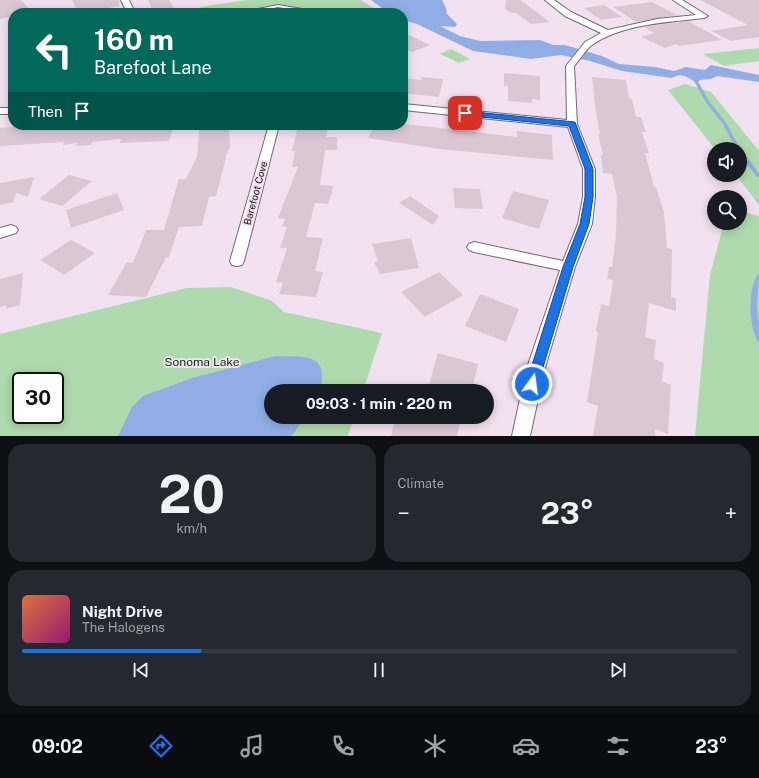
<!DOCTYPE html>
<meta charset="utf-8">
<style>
:root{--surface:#171b24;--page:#242831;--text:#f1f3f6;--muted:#9ea1a6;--line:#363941;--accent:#1a73e8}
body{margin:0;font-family:"Public Sans",sans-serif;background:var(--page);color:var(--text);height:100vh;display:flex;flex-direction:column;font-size:15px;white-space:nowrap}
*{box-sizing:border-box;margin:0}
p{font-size:13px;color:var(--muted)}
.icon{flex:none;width:22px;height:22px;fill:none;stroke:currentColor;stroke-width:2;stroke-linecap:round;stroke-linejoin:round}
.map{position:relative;height:436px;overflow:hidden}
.drawer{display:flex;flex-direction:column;gap:8px;padding:8px;background:#0d0f14;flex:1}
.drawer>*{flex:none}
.hud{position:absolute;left:8px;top:8px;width:400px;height:122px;border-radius:16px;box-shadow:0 2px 10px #0003;background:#00695c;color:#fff;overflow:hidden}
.controls{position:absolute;left:707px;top:142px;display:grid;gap:8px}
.controls a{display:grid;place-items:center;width:40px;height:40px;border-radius:50%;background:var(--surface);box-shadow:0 2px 10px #0003;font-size:20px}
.speed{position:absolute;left:12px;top:372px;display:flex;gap:8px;font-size:20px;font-weight:700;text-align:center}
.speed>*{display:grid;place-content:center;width:52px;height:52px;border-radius:50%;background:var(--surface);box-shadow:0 2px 10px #0003;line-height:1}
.speed .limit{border:2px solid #111;border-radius:6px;background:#fff;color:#111}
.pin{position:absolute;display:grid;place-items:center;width:34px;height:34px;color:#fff;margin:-17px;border-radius:8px;box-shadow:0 2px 6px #0006}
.me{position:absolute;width:44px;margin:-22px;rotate:14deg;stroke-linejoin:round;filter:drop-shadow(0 0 3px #0008)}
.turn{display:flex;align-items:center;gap:14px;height:84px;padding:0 20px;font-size:18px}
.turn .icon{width:52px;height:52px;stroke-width:2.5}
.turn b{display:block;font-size:28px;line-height:34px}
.then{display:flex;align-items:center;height:38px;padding:0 20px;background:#0003;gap:8px;font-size:15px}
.big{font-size:30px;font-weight:700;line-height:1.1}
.drawer .widget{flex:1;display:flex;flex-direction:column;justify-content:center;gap:6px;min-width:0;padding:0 14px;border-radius:16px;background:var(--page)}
.drawer .dial{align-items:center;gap:0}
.dial b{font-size:52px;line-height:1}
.song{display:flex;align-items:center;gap:12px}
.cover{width:48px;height:48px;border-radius:6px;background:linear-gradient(135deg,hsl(20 70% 55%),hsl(320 70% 35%))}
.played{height:4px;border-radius:2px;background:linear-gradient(90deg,var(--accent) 25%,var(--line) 25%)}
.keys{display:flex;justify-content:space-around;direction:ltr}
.heat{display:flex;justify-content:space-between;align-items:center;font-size:22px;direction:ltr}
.drawer .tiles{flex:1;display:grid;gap:8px;grid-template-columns:1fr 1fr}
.widget:last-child{grid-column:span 2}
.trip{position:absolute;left:264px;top:384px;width:230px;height:40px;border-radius:20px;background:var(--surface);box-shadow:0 2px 10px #0003;font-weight:700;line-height:40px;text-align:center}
.dock{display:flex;height:64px;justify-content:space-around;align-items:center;background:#090b0e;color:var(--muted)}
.dock .icon{width:28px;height:28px}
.dock .on{color:var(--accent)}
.dock b{font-size:18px;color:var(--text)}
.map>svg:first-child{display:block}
.green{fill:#afdaad;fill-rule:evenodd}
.water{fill:#90aee5}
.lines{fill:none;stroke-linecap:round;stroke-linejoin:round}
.stream{fill:#90aee5;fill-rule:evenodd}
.building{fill:#dac7d4}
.lane-casing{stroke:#766875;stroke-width:2}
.street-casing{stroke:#766875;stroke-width:2}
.lane{fill:#fff;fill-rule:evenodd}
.street{fill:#fff;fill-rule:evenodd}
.route{fill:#1a73e8;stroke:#114b97}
.labels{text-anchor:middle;stroke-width:4;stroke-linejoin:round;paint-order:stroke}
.street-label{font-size:10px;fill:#120c11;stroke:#f2e1f0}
.near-park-label{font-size:12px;fill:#033705;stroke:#f2e1f0}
</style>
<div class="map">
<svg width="759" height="436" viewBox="0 0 759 436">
<rect width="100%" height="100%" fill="#f2e1f0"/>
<g class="green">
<path d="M246 0H361L380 13H205L200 7Z"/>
<path d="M759 48V61L724 66 703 54Z"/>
<path d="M451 49 470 59 459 63 440 54Z"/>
<path d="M685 84 711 92 759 151V205L736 175H740V149H715L668 90Z"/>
<path d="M740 211 759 216V436H695L710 275 724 223H740Z"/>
<path d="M231 287 272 301 284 312 382 333 363 391H271V417H354L348 436H0V334L187 288ZM21 381H55V415H21Z"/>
</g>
<g class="water">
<path d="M371 0H442L446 8 447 14 457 24 455 27 440 26 460 36 480 41 540 40 553 45H565L602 56 619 64 655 67 674 71 686 67 705 70 711 65 759 75V82L717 76 711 79 700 80 697 83C689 79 682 71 672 78L622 71 590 61 561 55 531 59 473 51 417 24 403 20V13H389Z"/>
<path d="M276 356C293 357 323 352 322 376 322 382 321 386 318 391H271V417H304L295 432 291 436H118L132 407 143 396 192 378Z"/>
</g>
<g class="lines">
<g class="stream">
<path d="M694 78H696L709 101 727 124 740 149H736L723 124 705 101 693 79Z"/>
<path d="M740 151H742L759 173V177H757L740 155Z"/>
<path d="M759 274 757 307 759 328V342L757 341C749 322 748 293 757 275Z"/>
</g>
</g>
<g class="building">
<path d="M0 0H21L33 13H13V16L0 19Z"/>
<path d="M72 0H119V6L79 13Z"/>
<path d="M148 0H169L177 13H154Z"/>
<path d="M506 0H520L550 22 531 24 516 13H511L505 9Z"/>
<path d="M700 0H759V37L731 41 711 31 748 25Z"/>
<path d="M652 2 677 15 636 22 613 7Z"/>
<path d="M604 5 622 17 601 20 584 8Z"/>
<path d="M688 21 722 40 679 46 676 44 665 48 641 37 654 33 644 27Z"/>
<path d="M403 32 430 45 412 52 403 48Z"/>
<path d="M504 73 540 76V100L532 99V103L508 101V86H504Z"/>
<path d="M421 77 443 79 439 97 403 93V78L421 80Z"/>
<path d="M592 77 626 80 629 98 632 99 636 117H641L646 132H642L649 153H645L654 187H656L664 212 667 248 672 249 671 297 676 299V311L649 303 645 337 656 340 654 359 664 363 662 381 671 385 668 434 655 429V436H593L598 406 587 402 598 332 596 331 601 304 609 306 613 280 607 279 609 267H612L616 236 617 196 612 174 603 173 601 155H603L598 134H600L596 113Z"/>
<path d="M405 124 517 137V131L552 135 553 160 439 149 368 138 375 125H404Z"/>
<path d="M38 125H174L169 141 120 143 121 139 92 142 91 145 76 146 77 143 63 145 64 142 0 146V128Z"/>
<path d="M201 125H229L230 147 225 158H226L216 196 209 197 202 226 179 227 169 257H166L146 297 108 295 127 262 133 263 146 230H164L179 179H186L197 157 199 131Z"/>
<path d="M298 125H328L326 137H337V150H325L320 185 334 186 328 204 315 203 306 237 323 238 315 271 323 272 316 297 279 294 283 283 276 282 287 248H280L287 227 282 226 285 219 278 218 298 167H292L295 151H292Z"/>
<path d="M69 175 92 181 62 206 39 199Z"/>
<path d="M34 177 28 197 16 193 13 202 0 205V183Z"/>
<path d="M453 188 480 189 483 209 455 208Z"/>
<path d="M513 191 549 200 539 229 502 218Z"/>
<path d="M117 193 124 210 71 228 66 210Z"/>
<path d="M410 196 439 216 433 225 399 203Z"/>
<path d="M411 238 419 268 380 274 374 262 378 261 372 244Z"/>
<path d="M71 240 95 253 64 275 40 260Z"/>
<path d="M439 272 463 295 425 317 401 292Z"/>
<path d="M23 273 20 305 6 309V305L0 307V279Z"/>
<path d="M480 294 519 309 506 342 465 326Z"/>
<path d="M438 353 478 364 472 391H452L429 385Z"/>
<path d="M396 417H461L457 436H391Z"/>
</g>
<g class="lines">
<defs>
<path id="lane" d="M278 5 308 10 310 13 278 7 260 11 259 13H255L258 9Z"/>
<g id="street">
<path d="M121 0H129L135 13H127Z"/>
<path d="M545 0H554L571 12 608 30 657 19 696 15 673 0H682L708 16 704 18C670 22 621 24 592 45 585 50 580 60 574 66L577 124 595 169V197L592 224 575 267 544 371 530 436H512L526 371 560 270 474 252 469 250 467 247 469 244 474 242 563 261 578 224 583 197V169L568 127 403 110V104L567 120 566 66 585 42 601 33 565 16Z"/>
<rect x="0" y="108" width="13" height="6"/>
<path d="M269 125H279L244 261 242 265 237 266 232 265 230 261Z"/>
<path d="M11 225 16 227 18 230 16 233 0 238V228Z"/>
</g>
</defs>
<use href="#lane" class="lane-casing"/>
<use href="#street" class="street-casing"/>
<use href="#lane" class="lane"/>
<use href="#street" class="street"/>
</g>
<path class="route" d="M465 111 575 122 593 169V197L589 224 573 267 538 384 537 388 532 389 528 388 526 384 563 267 580 224 585 197V169L569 126 462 115V112Z"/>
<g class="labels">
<g class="street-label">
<text transform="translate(255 193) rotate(-75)" y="4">Barefoot Cove</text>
</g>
<g class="near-park-label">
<text x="202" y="366">Sonoma Lake</text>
</g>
</g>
</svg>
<div class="controls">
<a><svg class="icon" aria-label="sound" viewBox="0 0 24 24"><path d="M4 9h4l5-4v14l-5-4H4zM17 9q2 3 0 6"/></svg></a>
<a><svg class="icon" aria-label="search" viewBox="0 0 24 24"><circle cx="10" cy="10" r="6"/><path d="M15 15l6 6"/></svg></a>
</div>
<div class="speed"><div class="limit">30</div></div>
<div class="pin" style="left:465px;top:113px;background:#d93025"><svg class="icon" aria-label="arrive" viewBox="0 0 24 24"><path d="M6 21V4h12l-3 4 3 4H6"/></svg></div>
<svg class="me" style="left:532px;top:384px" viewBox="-20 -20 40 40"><circle r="17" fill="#1a73e8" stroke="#fff" stroke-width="3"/><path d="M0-11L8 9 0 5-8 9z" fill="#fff"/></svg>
<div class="trip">09:03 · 1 min · 220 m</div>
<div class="hud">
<div class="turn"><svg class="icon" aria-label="left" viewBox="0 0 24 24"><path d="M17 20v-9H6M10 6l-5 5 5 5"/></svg><div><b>160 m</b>Barefoot Lane</div></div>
<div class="then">Then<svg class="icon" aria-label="arrive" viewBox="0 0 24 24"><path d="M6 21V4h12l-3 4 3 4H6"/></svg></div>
</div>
</div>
<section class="drawer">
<div class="tiles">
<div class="widget dial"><b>20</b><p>km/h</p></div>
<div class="widget"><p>Climate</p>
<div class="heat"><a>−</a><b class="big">23°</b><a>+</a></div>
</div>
<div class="widget">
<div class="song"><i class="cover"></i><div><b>Night Drive</b><p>The Halogens</p></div></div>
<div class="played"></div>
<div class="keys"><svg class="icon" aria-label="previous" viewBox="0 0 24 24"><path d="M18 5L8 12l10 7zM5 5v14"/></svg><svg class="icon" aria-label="pause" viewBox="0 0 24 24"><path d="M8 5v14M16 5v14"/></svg><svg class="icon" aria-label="next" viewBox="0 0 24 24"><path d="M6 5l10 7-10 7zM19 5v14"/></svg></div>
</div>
</div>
</section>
<nav class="dock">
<b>09:02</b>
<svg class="icon on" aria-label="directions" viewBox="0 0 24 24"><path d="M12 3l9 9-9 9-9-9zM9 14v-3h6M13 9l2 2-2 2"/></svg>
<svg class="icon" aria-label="music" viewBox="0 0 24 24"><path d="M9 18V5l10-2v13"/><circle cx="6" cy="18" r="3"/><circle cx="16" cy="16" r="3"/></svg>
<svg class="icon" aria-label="phone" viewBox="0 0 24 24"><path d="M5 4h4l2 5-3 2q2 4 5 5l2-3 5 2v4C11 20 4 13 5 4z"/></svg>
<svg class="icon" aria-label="climate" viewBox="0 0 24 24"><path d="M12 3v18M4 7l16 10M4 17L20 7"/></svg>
<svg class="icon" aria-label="car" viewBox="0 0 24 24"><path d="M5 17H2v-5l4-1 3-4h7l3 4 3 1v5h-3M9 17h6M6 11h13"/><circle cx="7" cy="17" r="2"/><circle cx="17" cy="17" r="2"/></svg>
<svg class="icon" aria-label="filters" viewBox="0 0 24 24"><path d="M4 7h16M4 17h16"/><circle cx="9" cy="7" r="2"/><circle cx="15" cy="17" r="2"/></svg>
<b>23°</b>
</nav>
